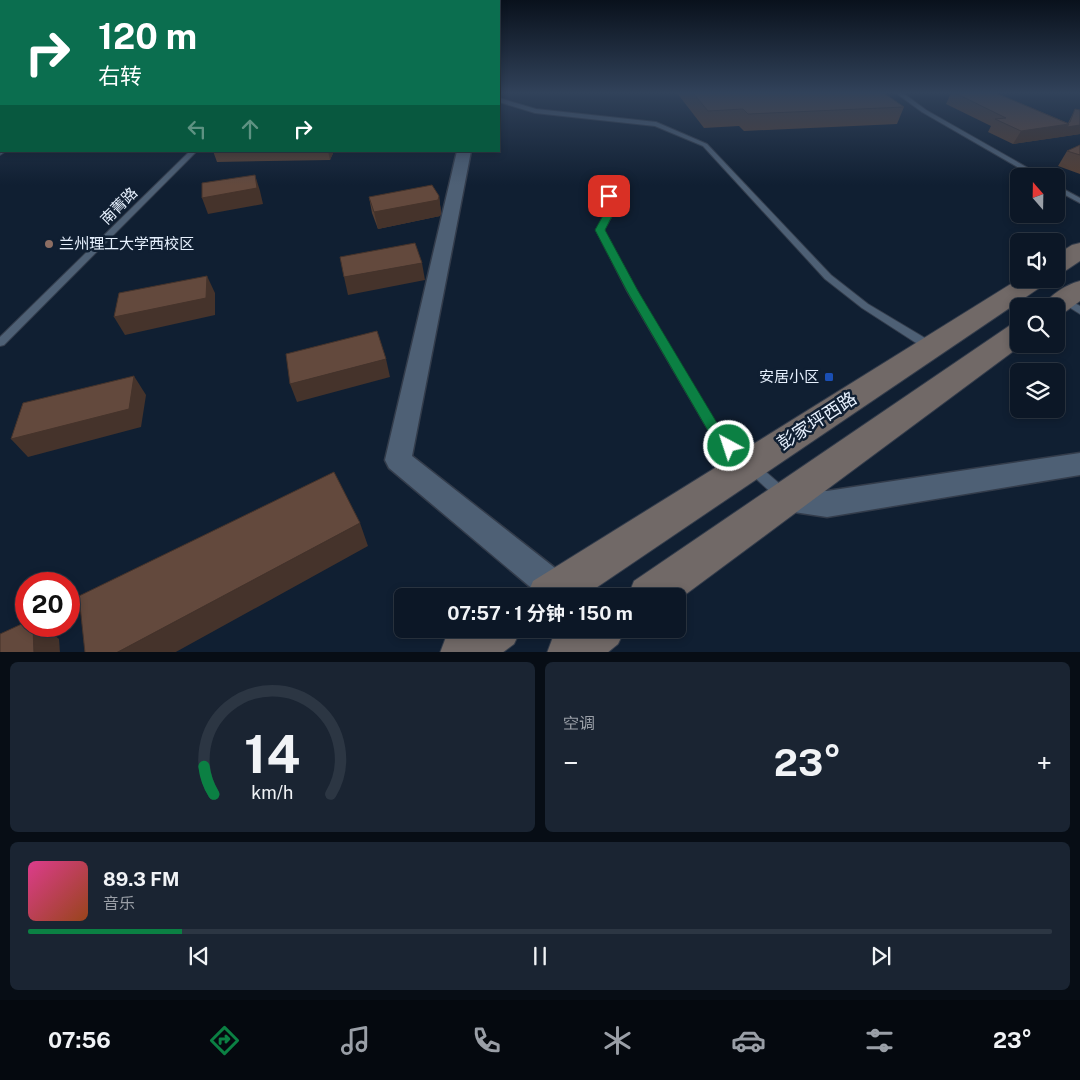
<!DOCTYPE html>
<html lang="zh">
<meta charset="utf-8">
<style>
:root{--surface:#0c1726;--page:#1a2432;--text:#f1f3f6;--muted:#9a9fa7;--line:#2c3643;--accent:#0b8043}
body{margin:0;font-family:"Public Sans","Noto Sans SC",sans-serif;background:var(--page);color:var(--text);height:100vh;display:flex;flex-direction:column;font-size:19px;white-space:nowrap}
*{box-sizing:border-box;margin:0}
p{font-size:16px;color:var(--muted)}
.icon{flex:none;width:28px;height:28px;fill:none;stroke:currentColor;stroke-width:2;stroke-linecap:round;stroke-linejoin:round}
.map{position:relative;height:652px;overflow:hidden}
.panel{display:flex;flex-direction:column;gap:10px;padding:10px;background:#070d15;flex:1}
.panel>*{flex:none}
.hud{position:absolute;left:0px;top:0px;width:500px;height:152px;box-shadow:0 2px 8px #0003,0 0 0 1px var(--line);background:#0b6e4f;color:#fff;overflow:hidden}
.needle{width:32px;rotate:340deg}
.controls{position:absolute;left:1010px;top:168px;display:grid;gap:10px}
.controls a{display:grid;place-items:center;width:55px;height:55px;border-radius:8px;background:var(--surface);box-shadow:0 2px 8px #0003,0 0 0 1px var(--line);font-size:25px}
.speed{position:absolute;left:15px;top:572px;display:flex;gap:10px;font-size:25px;font-weight:700;text-align:center}
.speed>*{display:grid;place-content:center;width:65px;height:65px;border-radius:50%;background:var(--surface);box-shadow:0 2px 8px #0003,0 0 0 1px var(--line);line-height:1}
.speed .limit{border:8px solid #d22;background:#fff;color:#111}
.pin{position:absolute;display:grid;place-items:center;width:42px;height:42px;color:#fff;margin:-21px;border-radius:10px;box-shadow:0 2px 8px #0006}
.me{position:absolute;width:55px;margin:-28px;rotate:320deg;stroke-linejoin:round;filter:drop-shadow(0 0 4px #0008)}
.turn{display:flex;align-items:center;gap:18px;height:105px;padding:0 15px;font-size:22px}
.turn .icon{width:65px;height:65px;stroke-width:2.5}
.turn b{display:block;font-size:35px;line-height:42px}
.lanes{display:flex;align-items:center;height:48px;padding:0 15px;background:#0003;justify-content:center;gap:25px;direction:ltr}
.lanes .off{opacity:.35}
.big{font-size:38px;font-weight:700;line-height:1.1}
.panel .widget{flex:1;display:flex;flex-direction:column;justify-content:center;gap:8px;min-width:0;padding:0 18px;border-radius:8px;background:var(--page)}
.panel .dial{align-items:center;gap:0}
.dial svg{height:130px;overflow:visible;fill:none;stroke:var(--line);stroke-width:7;stroke-linecap:round;text-anchor:middle}
.dial text{fill:var(--text);stroke:none}
.song{display:flex;align-items:center;gap:15px}
.cover{width:60px;height:60px;border-radius:8px;background:linear-gradient(135deg,hsl(330 70% 55%),hsl(20 70% 35%))}
.played{height:5px;border-radius:2px;background:linear-gradient(90deg,var(--accent) 15%,var(--line) 15%)}
.keys{display:flex;justify-content:space-around;direction:ltr}
.heat{display:flex;justify-content:space-between;align-items:center;font-size:28px;direction:ltr}
.panel .tiles{flex:1;display:grid;gap:10px;grid-template-columns:1fr 1fr}
.widget:last-child{grid-column:span 2}
.trip{position:absolute;left:394px;top:588px;width:292px;height:50px;border-radius:8px;background:var(--surface);box-shadow:0 2px 8px #0003,0 0 0 1px var(--line);font-weight:700;line-height:50px;text-align:center}
.tab-bar{display:flex;height:80px;justify-content:space-around;align-items:center;background:#05090f;color:var(--muted)}
.tab-bar .icon{width:35px;height:35px}
.tab-bar .on{color:var(--accent)}
.tab-bar b{font-size:22px;color:var(--text)}
.map>svg:first-child{display:block}
.lines{fill:none;stroke-linecap:round;stroke-linejoin:round}
.lane-casing{stroke:#333c4b;stroke-width:2}
.street-casing{stroke:#333c4b;stroke-width:3}
.secondary-casing{stroke:#333c4b;stroke-width:2}
.lane{fill:#4e6075;fill-rule:evenodd}
.street{fill:#4e6075;fill-rule:evenodd}
.secondary{fill:#716967;fill-rule:evenodd}
.wall{fill:#553f34}
.shaded-wall{fill:#45332b}
.building{fill:#63493d;stroke:#45332b}
.route{fill:#0b8043;stroke:#07532c}
.education-dot{fill:#8d6e63;stroke:#101f32;stroke-width:2}
.transit-dot{fill:#1a4fb4;stroke:#101f32;stroke-width:2}
.labels{text-anchor:middle;stroke-width:5;stroke-linejoin:round;paint-order:stroke}
.street-label{font-size:15px;fill:#e7f1fe;stroke:#101f32}
.poi-label{font-size:15px;fill:#e7f1fe;stroke:#101f32;text-anchor:start}
.near-street-label{font-size:18px;fill:#e7f1fe;stroke:#101f32}
</style>
<div class="map">
<svg width="1080" height="653" viewBox="0 0 1080 653">
<rect width="100%" height="100%" fill="#101f32"/>
<g class="lines">
<defs>
<g id="lane">
<path d="M896 93H903L926 110 1042 176H1033L922 112Z"/>
<path d="M499 98 536 109 656 122 707 144 831 275 868 304 935 344 936 347 931 351 927 350 862 308 825 279 703 146 655 126 535 113 499 102Z"/>
<path d="M1 150V151H6L0 155Z"/>
<path d="M190 151H197L4 345 0 346V337Z"/>
<path d="M605 179 612 181 614 212 604 230 637 291 722 434 788 491 790 495 788 499 783 501 778 499 714 440 627 291 596 230 606 212Z"/>
<path d="M1056 185 1080 198V203L1056 190Z"/>
<path d="M1064 297 1080 306V314L1061 302 1059 300 1061 298Z"/>
</g>
<g id="street">
<path d="M457 151H471L412 456 569 579 574 590 571 596H541L389 468 385 460Z"/>
<path d="M1080 453V475L827 517 787 511 777 508 773 499 777 490 787 487 827 491Z"/>
</g>
<g id="secondary">
<path d="M1080 243V261L1065 271 1056 273V255L1072 245Z"/>
<path d="M1019 279H1049L1045 284 584 596H527L533 581Z"/>
<path d="M1080 281V301L1065 312 1056 314V306H1043C1050 295 1067 284 1080 281Z"/>
<path d="M1019 324V344H1023L678 600V596H628L634 581 1009 326Z"/>
<path d="M460 629H521L514 644 502 653H440L446 637Z"/>
<path d="M566 629H625L618 644 607 653H547L553 637Z"/>
</g>
</defs>
<use href="#lane" class="lane-casing"/>
<use href="#street" class="street-casing"/>
<use href="#secondary" class="secondary-casing"/>
<use href="#lane" class="lane"/>
<use href="#street" class="street"/>
<use href="#secondary" class="secondary"/>
</g>
<g class="wall">
<path d="M677 93H884L904 107 897 124 744 131 739 126 704 128Z"/>
<path d="M951 93H996L1068 123 1075 109 1080 110V134L1013 144 988 132 991 126 946 104Z"/>
<path d="M1080 145V174L1058 166 1067 151Z"/>
<path d="M213 151H334L330 160 217 162Z"/>
<path d="M439 196 441 213 440 216 378 229 372 213 369 197Z"/>
</g>
<g class="shaded-wall">
<path d="M1069 124 1061 137 1013 144 1021 131Z"/>
<path d="M1080 125V134L1061 137 1067 127Z"/>
<path d="M328 151H334L330 160Z"/>
<path d="M255 175 260 191 263 204 208 214 202 198Z"/>
<path d="M439 196 441 213 440 216 378 229 374 212Z"/>
<path d="M422 263 425 280 348 295 344 277Z"/>
<path d="M207 276 215 293V315L125 335 114 317Z"/>
<path d="M386 359 390 377 297 402 290 384Z"/>
<path d="M134 376 146 395 141 427 28 457 11 439Z"/>
<path d="M360 523 368 546 174 653H116Z"/>
<path d="M33 626H43L59 639 60 653H34Z"/>
</g>
<g class="building">
<path d="M693 93H884L904 107 748 114 743 109 708 111Z"/>
<path d="M955 93H996L1069 124 1021 131 995 119 1006 118Z"/>
<path d="M1075 109 1080 110V125L1067 127 1069 124 1068 123 1070 122Z"/>
<path d="M1080 145V155L1067 151Z"/>
<path d="M255 175 257 188 202 198V183Z"/>
<path d="M432 185 439 196 438 200 374 212 369 197Z"/>
<path d="M415 243 422 263 344 277 340 257Z"/>
<path d="M207 276 206 298 114 317 119 293Z"/>
<path d="M377 331 386 359 290 384 286 354Z"/>
<path d="M134 376 129 409 11 439 23 403Z"/>
<path d="M334 472 360 523 116 653H85L79 596Z"/>
<path d="M26 622V626H33L34 653H0V634Z"/>
</g>
<linearGradient id="sky" x2="0" y2="1"><stop stop-color="#09111c"/><stop offset="0.5" stop-color="#31425a"/><stop offset="1" stop-color="#31425a" stop-opacity="0"/></linearGradient>
<rect width="1080" height="185" fill="url(#sky)"/>
<path class="route" d="M609 194 613 196 614 212 605 230 638 291 723 433 736 446 734 450C724 454 720 447 714 441L627 291 595 230 605 212V196Z"/>
<circle class="education-dot" cx="49" cy="244" r="5"/>
<rect class="transit-dot" x="824" y="372" width="10" height="10" rx="2.5"/>
<g class="labels">
<g class="street-label">
<text transform="translate(119 206) rotate(-45)" y="5">南菁路</text>
</g>
<g class="poi-label">
<text x="59" y="249">兰州理工大学西校区</text>
<text x="819" y="382" text-anchor="end">安居小区</text>
</g>
<g class="near-street-label">
<text transform="translate(817 421) rotate(-33)" y="6">彭家坪西路</text>
</g>
</g>
</svg>
<div class="controls">
<a><svg class="needle" viewBox="-14 -14 28 28"><path d="M0-13l5 13h-10z" fill="#e53935"/><path d="M0 13l5-13h-10z" fill="#9a9fa7"/></svg></a>
<a><svg class="icon" aria-label="sound" viewBox="0 0 24 24"><path d="M4 9h4l5-4v14l-5-4H4zM17 9q2 3 0 6"/></svg></a>
<a><svg class="icon" aria-label="search" viewBox="0 0 24 24"><circle cx="10" cy="10" r="6"/><path d="M15 15l6 6"/></svg></a>
<a><svg class="icon" aria-label="layers" viewBox="0 0 24 24"><path d="M12 4l9 5-9 5-9-5zM3 14l9 5 9-5"/></svg></a>
</div>
<div class="speed"><div class="limit">20</div></div>
<div class="pin" style="left:609px;top:196px;background:#d93025"><svg class="icon" aria-label="arrive" viewBox="0 0 24 24"><path d="M6 21V4h12l-3 4 3 4H6"/></svg></div>
<svg class="me" style="left:729px;top:446px" viewBox="-20 -20 40 40"><circle r="17" fill="#0b8043" stroke="#fff" stroke-width="3"/><path d="M0-11L8 9 0 5-8 9z" fill="#fff"/></svg>
<div class="trip">07:57 · 1 分钟 · 150 m</div>
<div class="hud">
<div class="turn"><svg class="icon" aria-label="right" viewBox="0 0 24 24"><path d="M7 20v-9h11M14 6l5 5-5 5"/></svg><div><b>120 m</b>右转</div></div>
<div class="lanes"><svg class="icon off" aria-label="left" viewBox="0 0 24 24"><path d="M17 20v-9H6M10 6l-5 5 5 5"/></svg><svg class="icon off" aria-label="ahead" viewBox="0 0 24 24"><path d="M12 20V5M6 11l6-6 6 6"/></svg><svg class="icon" aria-label="right" viewBox="0 0 24 24"><path d="M7 20v-9h11M14 6l5 5-5 5"/></svg></div>
</div>
</div>
<section class="panel">
<div class="tiles">
<div class="widget dial"><svg viewBox="0 0 100 80">
<path d="M14 69A42 42 0 1 1 86 69"/>
<path d="M14 69A42 42 0 0 1 8 52" stroke="#0b8043"/>
<text x="50" y="56" font-size="32" font-weight="700">14</text>
<text x="50" y="72" font-size="11">km/h</text>
</svg></div>
<div class="widget"><p>空调</p>
<div class="heat"><a>−</a><b class="big">23°</b><a>+</a></div>
</div>
<div class="widget">
<div class="song"><i class="cover"></i><div><b>89.3 FM</b><p>音乐</p></div></div>
<div class="played"></div>
<div class="keys"><svg class="icon" aria-label="previous" viewBox="0 0 24 24"><path d="M18 5L8 12l10 7zM5 5v14"/></svg><svg class="icon" aria-label="pause" viewBox="0 0 24 24"><path d="M8 5v14M16 5v14"/></svg><svg class="icon" aria-label="next" viewBox="0 0 24 24"><path d="M6 5l10 7-10 7zM19 5v14"/></svg></div>
</div>
</div>
</section>
<nav class="tab-bar">
<b>07:56</b>
<svg class="icon on" aria-label="directions" viewBox="0 0 24 24"><path d="M12 3l9 9-9 9-9-9zM9 14v-3h6M13 9l2 2-2 2"/></svg>
<svg class="icon" aria-label="music" viewBox="0 0 24 24"><path d="M9 18V5l10-2v13"/><circle cx="6" cy="18" r="3"/><circle cx="16" cy="16" r="3"/></svg>
<svg class="icon" aria-label="phone" viewBox="0 0 24 24"><path d="M5 4h4l2 5-3 2q2 4 5 5l2-3 5 2v4C11 20 4 13 5 4z"/></svg>
<svg class="icon" aria-label="climate" viewBox="0 0 24 24"><path d="M12 3v18M4 7l16 10M4 17L20 7"/></svg>
<svg class="icon" aria-label="car" viewBox="0 0 24 24"><path d="M5 17H2v-5l4-1 3-4h7l3 4 3 1v5h-3M9 17h6M6 11h13"/><circle cx="7" cy="17" r="2"/><circle cx="17" cy="17" r="2"/></svg>
<svg class="icon" aria-label="filters" viewBox="0 0 24 24"><path d="M4 7h16M4 17h16"/><circle cx="9" cy="7" r="2"/><circle cx="15" cy="17" r="2"/></svg>
<b>23°</b>
</nav>
